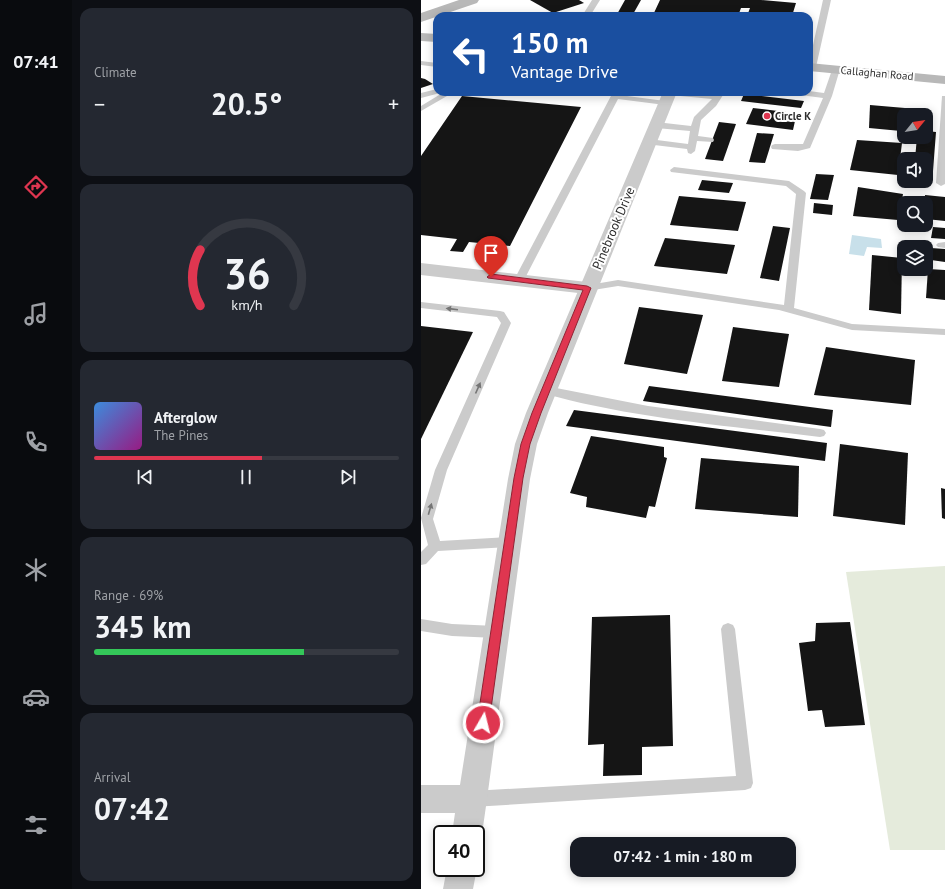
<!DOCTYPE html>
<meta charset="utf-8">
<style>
:root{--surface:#171b24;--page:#242831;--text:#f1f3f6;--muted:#9ea1a6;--line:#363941;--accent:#df3650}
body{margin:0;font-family:"PT Sans",sans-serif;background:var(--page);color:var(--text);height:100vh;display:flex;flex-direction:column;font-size:15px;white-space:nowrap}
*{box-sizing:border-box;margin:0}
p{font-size:13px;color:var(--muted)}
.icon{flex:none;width:22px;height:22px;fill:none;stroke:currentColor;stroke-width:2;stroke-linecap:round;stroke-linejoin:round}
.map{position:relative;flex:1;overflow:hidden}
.sheet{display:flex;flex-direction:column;gap:8px;padding:8px;background:#0d0f14;width:349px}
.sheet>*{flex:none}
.hud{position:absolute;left:12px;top:12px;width:380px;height:84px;border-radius:12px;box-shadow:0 2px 10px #0003;background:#1a4fa0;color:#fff;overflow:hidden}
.needle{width:26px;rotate:60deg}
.tools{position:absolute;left:476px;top:108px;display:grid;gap:8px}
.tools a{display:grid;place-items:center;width:36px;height:36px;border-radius:8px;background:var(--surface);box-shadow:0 2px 10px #0003;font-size:20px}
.speed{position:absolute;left:12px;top:825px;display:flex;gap:8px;font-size:20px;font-weight:700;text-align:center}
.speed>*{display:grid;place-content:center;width:52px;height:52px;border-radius:50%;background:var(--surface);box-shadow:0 2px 10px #0003;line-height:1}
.speed .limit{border:2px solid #111;border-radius:6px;background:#fff;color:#111}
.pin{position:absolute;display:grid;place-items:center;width:34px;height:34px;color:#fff;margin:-41px -17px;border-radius:50% 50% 50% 0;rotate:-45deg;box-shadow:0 0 4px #0007}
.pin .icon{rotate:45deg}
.me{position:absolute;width:44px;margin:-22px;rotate:8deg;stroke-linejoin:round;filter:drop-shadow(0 0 3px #0008)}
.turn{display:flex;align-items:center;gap:14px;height:84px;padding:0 12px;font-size:18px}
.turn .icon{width:52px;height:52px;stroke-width:2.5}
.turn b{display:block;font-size:28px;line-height:34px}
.big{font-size:30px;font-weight:800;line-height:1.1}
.sheet .tile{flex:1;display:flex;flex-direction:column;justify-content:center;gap:6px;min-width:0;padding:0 14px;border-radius:12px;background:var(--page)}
.sheet .dial{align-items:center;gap:0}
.dial svg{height:104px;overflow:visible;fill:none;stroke:var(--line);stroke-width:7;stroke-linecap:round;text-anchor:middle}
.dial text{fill:var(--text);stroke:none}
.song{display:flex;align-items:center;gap:12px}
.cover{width:48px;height:48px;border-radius:6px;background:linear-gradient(135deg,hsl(210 70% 55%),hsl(310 70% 35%))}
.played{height:4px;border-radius:2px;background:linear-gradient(90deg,var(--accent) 55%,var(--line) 55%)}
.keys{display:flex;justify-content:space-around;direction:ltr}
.heat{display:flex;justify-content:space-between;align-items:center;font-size:22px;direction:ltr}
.charge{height:6px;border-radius:3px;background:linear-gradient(90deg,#34c759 69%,var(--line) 0)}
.trip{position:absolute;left:149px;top:837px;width:226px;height:40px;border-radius:12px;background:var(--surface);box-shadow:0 2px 10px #0003;font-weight:800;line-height:40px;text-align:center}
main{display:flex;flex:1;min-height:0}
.tabs{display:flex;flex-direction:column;width:72px;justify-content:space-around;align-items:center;background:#090b0e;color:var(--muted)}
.tabs .icon{width:28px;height:28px}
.tabs .active{color:var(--accent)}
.tabs b{font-size:18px;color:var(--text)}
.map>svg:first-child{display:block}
.green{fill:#e5ebdc}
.water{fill:#c8e0ea}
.building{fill:#151515}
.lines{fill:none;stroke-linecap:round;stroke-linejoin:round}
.service{fill:#cbcbcb;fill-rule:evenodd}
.minor{fill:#cbcbcb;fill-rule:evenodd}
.tertiary{fill:#cbcbcb;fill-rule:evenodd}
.secondary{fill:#b8b8b8;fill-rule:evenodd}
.oneway{fill:#757575}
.route{fill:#df3650;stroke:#912334}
.poi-dot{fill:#df3650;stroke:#fff;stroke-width:1.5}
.labels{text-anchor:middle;stroke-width:4;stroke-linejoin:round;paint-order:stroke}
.far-street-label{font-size:11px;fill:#2e2e2e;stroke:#fff}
.far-poi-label{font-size:11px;font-weight:bold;fill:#2e2e2e;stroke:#fff;text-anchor:start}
.street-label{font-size:13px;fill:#2e2e2e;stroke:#fff}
</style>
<main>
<nav class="tabs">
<b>07:41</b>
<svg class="icon active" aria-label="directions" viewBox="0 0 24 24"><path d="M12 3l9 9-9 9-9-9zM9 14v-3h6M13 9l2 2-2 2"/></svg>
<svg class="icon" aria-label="music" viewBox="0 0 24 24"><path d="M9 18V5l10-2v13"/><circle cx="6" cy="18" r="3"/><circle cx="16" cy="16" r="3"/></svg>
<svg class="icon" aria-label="phone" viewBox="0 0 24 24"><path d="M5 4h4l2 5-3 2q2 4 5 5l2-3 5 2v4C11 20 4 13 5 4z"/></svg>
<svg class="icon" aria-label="climate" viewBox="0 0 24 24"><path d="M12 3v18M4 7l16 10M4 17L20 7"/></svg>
<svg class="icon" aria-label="car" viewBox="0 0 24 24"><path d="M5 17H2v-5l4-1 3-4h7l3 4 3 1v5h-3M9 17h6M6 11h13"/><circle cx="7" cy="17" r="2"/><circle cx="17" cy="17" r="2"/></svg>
<svg class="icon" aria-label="filters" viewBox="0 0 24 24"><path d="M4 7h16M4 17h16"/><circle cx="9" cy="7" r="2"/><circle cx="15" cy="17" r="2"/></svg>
</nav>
<section class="sheet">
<div class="tile"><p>Climate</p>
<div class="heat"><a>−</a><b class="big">20.5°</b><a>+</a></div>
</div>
<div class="tile dial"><svg viewBox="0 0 100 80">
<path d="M14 69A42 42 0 1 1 86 69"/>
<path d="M14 69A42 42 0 0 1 14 26" stroke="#df3650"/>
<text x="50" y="56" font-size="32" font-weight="700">36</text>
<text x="50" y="72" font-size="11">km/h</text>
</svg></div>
<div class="tile">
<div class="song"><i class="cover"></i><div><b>Afterglow</b><p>The Pines</p></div></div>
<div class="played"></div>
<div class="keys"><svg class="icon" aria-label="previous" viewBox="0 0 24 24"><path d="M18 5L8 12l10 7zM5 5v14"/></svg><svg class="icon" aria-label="pause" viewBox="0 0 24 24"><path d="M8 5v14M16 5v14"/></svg><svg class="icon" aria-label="next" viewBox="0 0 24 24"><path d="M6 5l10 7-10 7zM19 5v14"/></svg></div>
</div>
<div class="tile"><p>Range · 69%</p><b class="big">345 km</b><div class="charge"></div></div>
<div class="tile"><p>Arrival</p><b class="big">07:42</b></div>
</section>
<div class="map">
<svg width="524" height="889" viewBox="0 0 524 889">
<rect width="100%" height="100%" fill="#fff"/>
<path class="green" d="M524 566V850H469L425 572Z"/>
<path class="water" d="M431 235 460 239 461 248 446 247 443 256 428 254Z"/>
<g class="building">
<path d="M109 0H158L163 3 132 13Z"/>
<path d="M204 0H220L211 16H195Z"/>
<path d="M239 0H340L375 3 371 16H326L329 8H320L317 16 232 15Z"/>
<path d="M0 78 4 79 12 84 0 88Z"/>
<path d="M323 94 383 101 380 108 320 101Z"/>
<path d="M41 96 160 107 89 246 48 242 42 252 29 251 36 239 0 235V156Z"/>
<path d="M449 105 484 108 480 131 448 128Z"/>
<path d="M332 108 365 112 363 119 374 121 372 130 325 124Z"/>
<path d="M298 122 315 124 302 161 284 159Z"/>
<path d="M505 131 515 132 512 171H505V159H494L496 137H505Z"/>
<path d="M336 133 353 134 344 163 328 162Z"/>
<path d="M436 140 481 143 477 175 429 170Z"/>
<path d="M395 174 413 175 407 200 389 199Z"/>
<path d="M281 180 312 183 308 193 277 190Z"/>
<path d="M437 187 482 194 477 220 432 216Z"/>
<path d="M504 195 524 197V221L505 219Z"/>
<path d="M258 196 325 202 317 231 249 225Z"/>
<path d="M393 203 412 205 411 215 392 213Z"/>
<path d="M352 226 369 228 358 281 339 278Z"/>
<path d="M512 227 524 228V239L510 238Z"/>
<path d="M244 238 314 245 306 274 233 266Z"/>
<path d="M510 248 524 249V262L510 260Z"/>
<path d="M451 255 481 258 480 314 448 310Z"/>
<path d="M507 269 524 270V300L505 298Z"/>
<path d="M218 307 282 315 266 374 203 364Z"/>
<path d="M0 326 52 332 0 439Z"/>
<path d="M312 327 368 334 358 387 301 381Z"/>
<path d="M405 347 494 360 490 405 393 395Z"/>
<path d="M228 386 412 410 410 427 222 401Z"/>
<path d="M153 410 406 443 404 461 145 426Z"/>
<path d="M170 436 243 447V457L246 458 234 507 228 506 225 518 165 507 166 497 149 493Z"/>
<path d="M419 444 487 453 484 525 412 516Z"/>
<path d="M280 458 378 466 377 517 274 509Z"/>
<path d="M520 488 524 489V519L521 518Z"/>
<path d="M249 615 252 746 221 747V775L182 776 183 744 167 745 171 617Z"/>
<path d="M429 622 444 725 404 727 401 710 387 711 378 643 394 641 395 623Z"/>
</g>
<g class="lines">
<g class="service">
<path d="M171 0H179L169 16H161Z"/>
<path d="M402 0H410L395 67 391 69 388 68V63Z"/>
<path d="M0 61 16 63V67L0 65Z"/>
<path d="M412 67H415L419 69 411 96 389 148 377 151 351 149 350 147 351 145 354 144H382L402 98 372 94 368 92 388 91 403 93Z"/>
<path d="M16 89V92L19 93 0 98V93Z"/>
<path d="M23 92H33L0 111V106Z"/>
<path d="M246 92 294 94 296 92H304L295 106 280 120 277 136 292 138 293 140 292 142 276 141 274 151 270 154 267 153 266 149 225 144 224 142 225 140 228 139 267 144 269 131 235 128 231 125 235 122 270 126 273 117 291 99 249 95H246Z"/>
<path d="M191 94 244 101 248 103 244 105 197 99 103 280 98 283 94 282 93 280Z"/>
<path d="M521 96H524V184L520 186 515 183Z"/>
<path d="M253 167 368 181 383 191 385 193 373 308 431 324 524 329V335L431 330 358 310 197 286 166 291 162 290 161 288 162 286 197 280 363 305 375 194 365 186 250 172 249 170Z"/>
<path d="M524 242V248L517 247 515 245 517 243Z"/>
<path d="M0 302 79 311 83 312 90 323 26 470 12 519 19 541 88 537 93 538 95 542 93 546 88 547 17 551 5 564 0 565V552L7 545 0 518 14 470 80 323 76 317 0 308Z"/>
<path d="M125 386 227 406 399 429 403 430 405 433 403 436 399 437C308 426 209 418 121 393L119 390 121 387Z"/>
<path d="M0 619 31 624 75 626 80 628 82 632 80 636 75 638 31 636 0 631Z"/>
<path d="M307 623 312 625 314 629 332 783 330 788 324 790 51 807 45 804 43 799 45 794 51 791 315 776 300 629 302 625Z"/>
</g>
<g class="minor">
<path d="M0 263 166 282 173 284 175 288 173 292 166 294 0 275Z"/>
<path d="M51 785 61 789 66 799 61 834 55 845V834H31L36 799 41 789Z"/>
<path d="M55 865 56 868 52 889H22L26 868H55Z"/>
</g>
<path class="tertiary" d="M242 92H256L127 413 116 444 109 479 66 799 61 809 51 813H0V785H39L87 479 94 444 105 413Z"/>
<g class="secondary">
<path d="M38 0H58L56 3 0 22V13Z"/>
<path d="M0 33 16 34V42L0 41Z"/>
<path d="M388 63 524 76V84L388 71Z"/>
</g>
</g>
<defs><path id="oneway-solid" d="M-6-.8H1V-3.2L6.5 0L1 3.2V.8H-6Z"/></defs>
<g class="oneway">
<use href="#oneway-solid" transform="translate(31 309) rotate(-173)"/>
<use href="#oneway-solid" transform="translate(57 388) rotate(-66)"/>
<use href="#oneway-solid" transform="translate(9 509) rotate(-74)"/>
</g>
<path class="route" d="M70 274 166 286 170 288 120 413 109 444 102 478 68 723 66 727 62 729 58 727 56 723 93 478 100 444 111 413 162 290 67 278 66 277Z"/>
<circle class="poi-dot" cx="346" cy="116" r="4"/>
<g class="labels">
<g class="far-street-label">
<text transform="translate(456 73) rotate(5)" y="4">Callaghan Road</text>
</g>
<g class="far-poi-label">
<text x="354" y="120">Circle K</text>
</g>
<g class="street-label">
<text transform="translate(192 228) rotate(-67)" y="5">Pinebrook Drive</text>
</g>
</g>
</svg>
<div class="tools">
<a><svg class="needle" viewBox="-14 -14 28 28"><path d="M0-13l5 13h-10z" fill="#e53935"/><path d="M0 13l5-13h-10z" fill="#9ea1a6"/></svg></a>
<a><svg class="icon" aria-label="sound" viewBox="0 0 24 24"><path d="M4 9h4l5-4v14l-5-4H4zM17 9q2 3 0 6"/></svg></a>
<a><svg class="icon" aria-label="search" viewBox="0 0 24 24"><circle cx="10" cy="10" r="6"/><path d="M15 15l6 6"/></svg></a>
<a><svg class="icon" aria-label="layers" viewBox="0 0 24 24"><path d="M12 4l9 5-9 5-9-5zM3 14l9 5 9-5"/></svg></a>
</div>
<div class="speed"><div class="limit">40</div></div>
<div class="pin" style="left:70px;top:277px;background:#d93025"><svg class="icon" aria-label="arrive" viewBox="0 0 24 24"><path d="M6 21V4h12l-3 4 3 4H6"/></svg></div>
<svg class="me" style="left:62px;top:723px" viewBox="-20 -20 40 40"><circle r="17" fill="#df3650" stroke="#fff" stroke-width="3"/><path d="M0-11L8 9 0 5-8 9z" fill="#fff"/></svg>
<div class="trip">07:42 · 1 min · 180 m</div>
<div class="hud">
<div class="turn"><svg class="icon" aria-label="left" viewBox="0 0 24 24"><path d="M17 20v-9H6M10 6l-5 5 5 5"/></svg><div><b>150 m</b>Vantage Drive</div></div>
</div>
</div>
</main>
